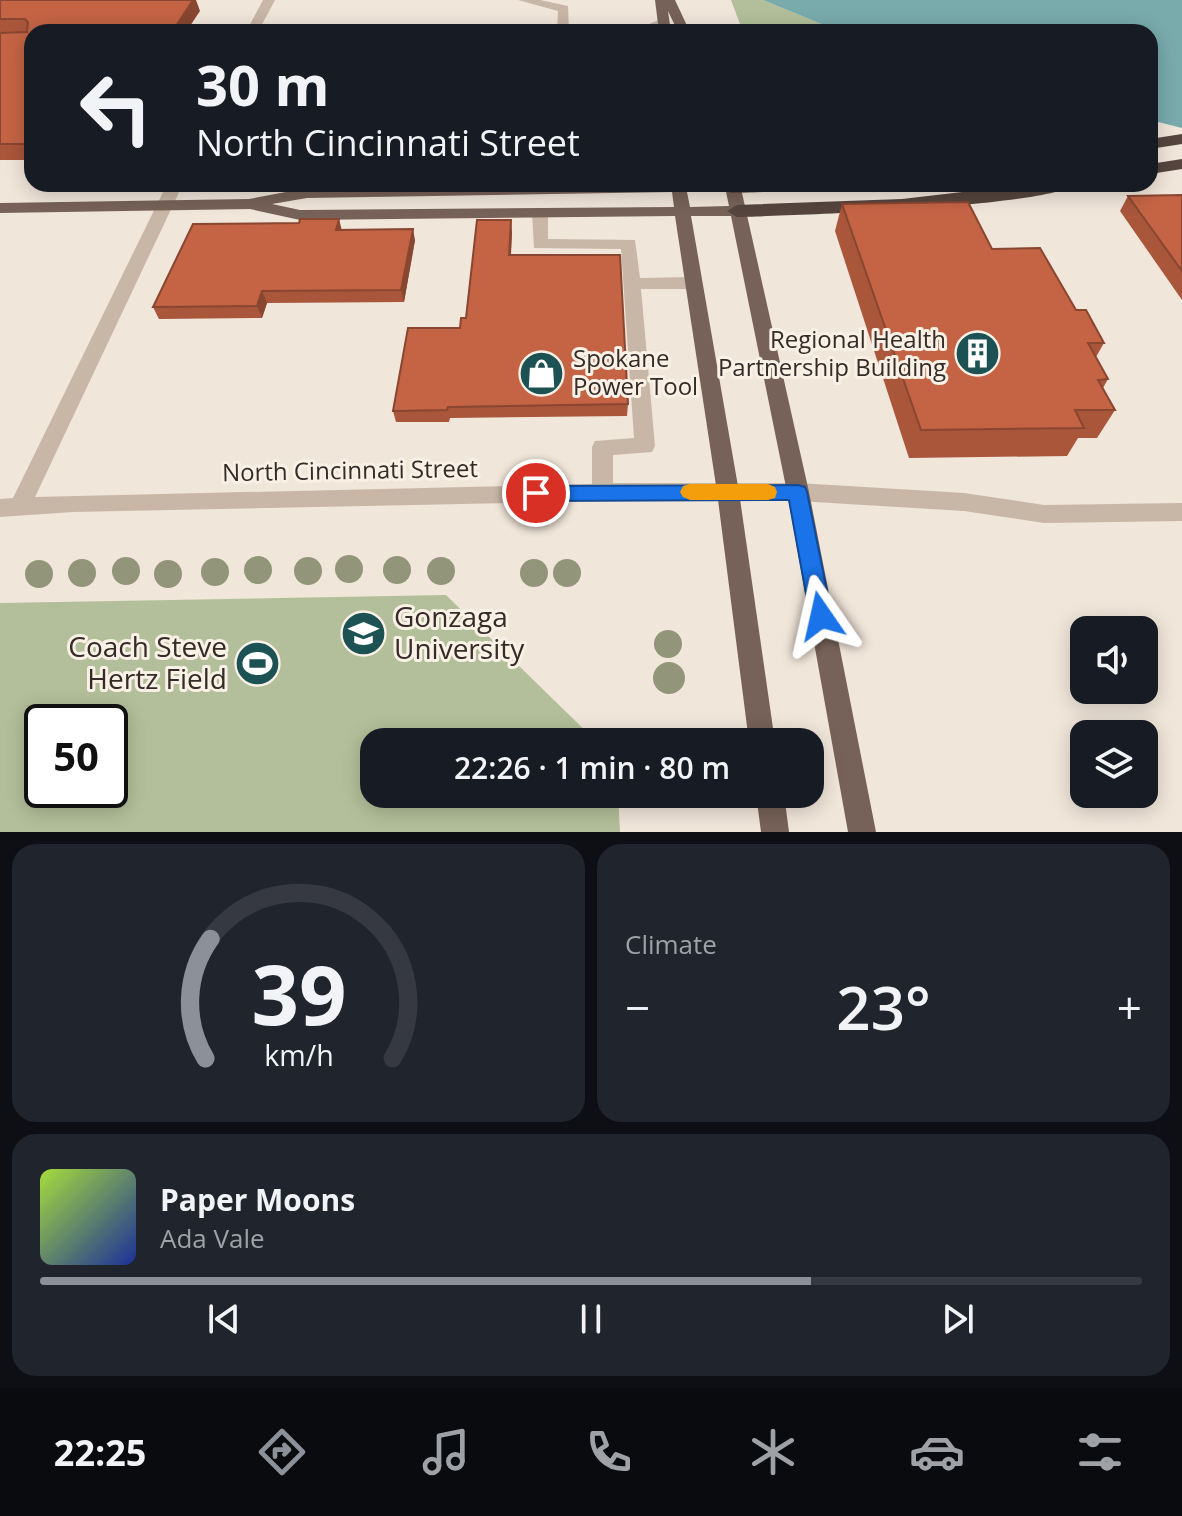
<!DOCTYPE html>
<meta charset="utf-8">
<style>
:root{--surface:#171b24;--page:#20242c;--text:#f1f3f6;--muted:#9ea1a6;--line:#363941;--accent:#8c9099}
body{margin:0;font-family:"Open Sans",sans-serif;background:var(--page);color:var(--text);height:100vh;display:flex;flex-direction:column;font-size:30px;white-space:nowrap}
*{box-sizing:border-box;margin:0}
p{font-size:26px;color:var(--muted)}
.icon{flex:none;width:44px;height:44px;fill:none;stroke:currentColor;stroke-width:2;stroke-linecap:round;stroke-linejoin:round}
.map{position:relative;height:832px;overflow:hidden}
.details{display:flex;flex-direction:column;gap:12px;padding:12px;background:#0d0f14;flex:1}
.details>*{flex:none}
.hud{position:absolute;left:24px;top:24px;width:1134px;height:168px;border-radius:24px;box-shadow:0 4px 20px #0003;background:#171b24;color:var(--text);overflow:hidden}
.controls{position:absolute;left:1070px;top:616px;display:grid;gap:16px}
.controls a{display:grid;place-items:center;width:88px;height:88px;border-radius:16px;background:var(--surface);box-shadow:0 4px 20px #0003;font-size:40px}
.speed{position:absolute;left:24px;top:704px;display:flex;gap:16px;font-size:40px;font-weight:700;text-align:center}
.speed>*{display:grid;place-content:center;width:104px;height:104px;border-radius:50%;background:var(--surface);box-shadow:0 4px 20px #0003;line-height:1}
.speed .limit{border:4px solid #111;border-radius:12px;background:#fff;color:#111}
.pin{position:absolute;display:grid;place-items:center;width:68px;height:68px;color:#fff;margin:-34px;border:4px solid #fff;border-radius:50%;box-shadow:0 2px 8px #0007}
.me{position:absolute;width:88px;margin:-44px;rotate:349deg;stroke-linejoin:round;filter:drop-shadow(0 0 6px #0008)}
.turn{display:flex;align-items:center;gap:28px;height:168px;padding:0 40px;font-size:36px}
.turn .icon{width:104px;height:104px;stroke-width:2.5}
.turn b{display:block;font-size:56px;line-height:68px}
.big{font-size:60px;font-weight:600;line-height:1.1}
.details .widget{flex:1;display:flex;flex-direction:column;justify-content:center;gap:12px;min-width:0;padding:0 28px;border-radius:24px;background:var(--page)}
.details .dial{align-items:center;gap:0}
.dial svg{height:208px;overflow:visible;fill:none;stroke:var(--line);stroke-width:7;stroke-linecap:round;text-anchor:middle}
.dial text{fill:var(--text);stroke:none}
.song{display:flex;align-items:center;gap:24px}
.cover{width:96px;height:96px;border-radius:12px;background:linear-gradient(135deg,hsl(80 70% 55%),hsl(230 70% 35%))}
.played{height:8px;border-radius:4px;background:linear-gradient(90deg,var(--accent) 70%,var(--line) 70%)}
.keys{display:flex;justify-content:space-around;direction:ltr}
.heat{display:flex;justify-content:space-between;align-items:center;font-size:44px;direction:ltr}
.details .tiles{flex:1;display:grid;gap:12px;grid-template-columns:1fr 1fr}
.widget:last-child{grid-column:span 2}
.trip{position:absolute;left:360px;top:728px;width:464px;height:80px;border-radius:24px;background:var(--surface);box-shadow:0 4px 20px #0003;font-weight:600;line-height:80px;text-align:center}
.menu{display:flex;height:128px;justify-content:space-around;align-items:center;background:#090b0e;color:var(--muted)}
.menu .icon{width:56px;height:56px}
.menu .selected{color:var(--accent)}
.menu b{font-size:36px;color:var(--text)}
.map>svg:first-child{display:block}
.green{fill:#b3bf9a;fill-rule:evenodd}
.water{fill:#79abad}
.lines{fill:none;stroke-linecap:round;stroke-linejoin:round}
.minor{fill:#c8b6a6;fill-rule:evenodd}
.major{fill:#766258;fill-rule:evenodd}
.highway{fill:#55453e;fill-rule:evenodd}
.tree{fill:#92957a}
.wall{fill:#a9563b}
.shaded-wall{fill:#894630}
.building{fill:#c46445;stroke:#894630;stroke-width:2}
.route{fill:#1a73e8;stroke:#114b97;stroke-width:2}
.slow{fill:#f59e0b}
.labels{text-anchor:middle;stroke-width:6;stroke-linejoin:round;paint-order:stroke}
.poi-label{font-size:24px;fill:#352b27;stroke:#f9f0e6;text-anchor:end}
.street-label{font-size:24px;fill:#352b27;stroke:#f9f0e6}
.near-poi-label{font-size:28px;fill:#352b27;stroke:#f9f0e6;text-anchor:start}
</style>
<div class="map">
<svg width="1182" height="832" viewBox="0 0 1182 832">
<rect width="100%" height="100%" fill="#f1e6da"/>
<g class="green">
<path d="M731 0H763L841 32H743Z"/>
<path d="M446 595 597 742H374V794H618L620 832H0V603ZM110 722V790H42V722Z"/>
</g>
<path class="water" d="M763 0H1182V128L1150 120V32H841Z"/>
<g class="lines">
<g class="minor">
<path d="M263 0H275L258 32H246Z"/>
<path d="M518 0H540L568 6 569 32H557L558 11Z"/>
<path d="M664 18 668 19V25L647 32H629Z"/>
<path d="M167 184H183L35 497 592 484V447L595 441 634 438 621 249 534 248 532 213 540 208 548 213V239L635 240 640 278 693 277 702 283 693 289H641L655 446 652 452 613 455V483H798L964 493 1044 505 1182 503V521L1044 523 964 511 798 501H603L73 512 0 517V499L13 498Z"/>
</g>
<g class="major">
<path d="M655 0H675L690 32H678L668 11 671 32H659Z"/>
<path d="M617 184H740L809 492 876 832H848L787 492 731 216H691L739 492 775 742H749L717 492 675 216 300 220 250 209 0 213V203L249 199 307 188ZM672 192 674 207 300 210 272 204 307 198ZM687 192H726L729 206 690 207Z"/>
<path d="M756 794H784L789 832H761Z"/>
</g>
<g class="highway">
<path d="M1182 134V144L1150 149V139Z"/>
<path d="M1182 159V169L1150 174V164Z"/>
<path d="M725 184H842L833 190 732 193 725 191Z"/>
<path d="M1030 184H1074C1052 207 784 216 737 217L727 211 737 205 902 199Z"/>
</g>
</g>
<g class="tree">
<circle cx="349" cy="569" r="14"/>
<circle cx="258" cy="570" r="14"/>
<circle cx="397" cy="570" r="14"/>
<circle cx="126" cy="571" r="14"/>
<circle cx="308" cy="571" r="14"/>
<circle cx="441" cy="571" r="14"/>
<circle cx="215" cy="572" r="14"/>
<circle cx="82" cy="573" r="14"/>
<circle cx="534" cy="573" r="14"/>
<circle cx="567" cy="573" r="14"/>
<circle cx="39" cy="574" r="14"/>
<circle cx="168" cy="574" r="14"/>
<circle cx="668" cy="644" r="14"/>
<circle cx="669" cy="678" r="16"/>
</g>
<g class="wall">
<path d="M0 0 200 11 32 32V160H0Z"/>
<path d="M1182 195V300L1120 211 1128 196Z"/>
<path d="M842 204 992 249 1076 310 1104 343 1096 357 1108 379 1103 388 1115 410 1097 438H1078L1067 456 909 458 835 231Z"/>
<path d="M341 229 415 240 404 302 267 303 262 318 159 319 153 307Z"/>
<path d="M512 232 511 255 628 404 627 416 450 418 449 422H396L393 411 460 328Z"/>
</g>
<g class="shaded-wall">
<path d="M193 0H196L200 11 186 32H172Z"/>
<path d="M339 219 342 231 336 230Z"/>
<path d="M511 220 512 232 510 267 509 255Z"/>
<path d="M413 229 415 240 404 302 401 290Z"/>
<path d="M262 291 267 303 262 318 257 306Z"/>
</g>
<g class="building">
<path d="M0 0H193L172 32H32V144H0V33L27 32 28 22 25 19H0Z"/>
<path d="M1182 195V271L1128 196Z"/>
<path d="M968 202 992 249 1040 248 1076 310H1086L1104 343H1088L1108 379 1098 380 1115 410H1075L1084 428 921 430 842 204Z"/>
<path d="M300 219H339L336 230 413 229 401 290 262 291 257 306 153 307 193 224 299 223Z"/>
<path d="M477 220H511L509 255H620L628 404 448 407 447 410 393 411 408 328H460L461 318H466Z"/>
</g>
<path class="route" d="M798 485 805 487 807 492 832 616 829 623 821 626 813 623 810 616 789 500 536 501 529 499 526 493 529 488 536 486Z"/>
<path class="slow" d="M690 484H768L775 487 777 492 775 498 768 500H690L683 497 680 492 683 486Z"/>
<defs>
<symbol id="building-disc" viewBox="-11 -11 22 22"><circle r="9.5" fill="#1d5255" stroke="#f9f0e6"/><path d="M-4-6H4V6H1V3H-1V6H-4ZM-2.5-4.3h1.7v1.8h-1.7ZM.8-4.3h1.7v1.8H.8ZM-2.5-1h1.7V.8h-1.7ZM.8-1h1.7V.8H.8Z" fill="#fff"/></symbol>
<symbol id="shop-disc" viewBox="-11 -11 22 22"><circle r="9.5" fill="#1d5255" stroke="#f9f0e6"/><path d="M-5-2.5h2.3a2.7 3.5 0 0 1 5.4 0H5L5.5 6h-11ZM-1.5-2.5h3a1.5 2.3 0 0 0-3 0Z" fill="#fff"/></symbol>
<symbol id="university-disc" viewBox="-11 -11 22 22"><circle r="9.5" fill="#1d5255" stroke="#f9f0e6"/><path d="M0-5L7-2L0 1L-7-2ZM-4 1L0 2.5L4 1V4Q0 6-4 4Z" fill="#fff"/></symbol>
<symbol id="stadium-disc" viewBox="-11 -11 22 22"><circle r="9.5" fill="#1d5255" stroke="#f9f0e6"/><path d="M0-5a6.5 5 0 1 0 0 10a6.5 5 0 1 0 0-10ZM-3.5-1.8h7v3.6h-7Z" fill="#fff"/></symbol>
</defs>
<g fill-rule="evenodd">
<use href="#building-disc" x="952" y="328" width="51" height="51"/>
<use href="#shop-disc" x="516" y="348" width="51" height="51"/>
<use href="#university-disc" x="338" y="608" width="51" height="51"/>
<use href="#stadium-disc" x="232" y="638" width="51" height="51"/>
</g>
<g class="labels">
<g class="poi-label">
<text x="946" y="348">Regional Health<tspan x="946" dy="28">Partnership Building</tspan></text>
<text x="573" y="367" text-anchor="start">Spokane<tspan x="573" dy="28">Power Tool</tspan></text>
</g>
<g class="street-label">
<text transform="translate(350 471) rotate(-1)" y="8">North Cincinnati Street</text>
</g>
<g class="near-poi-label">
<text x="394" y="627">Gonzaga<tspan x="394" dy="32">University</tspan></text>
<text x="227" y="657" text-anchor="end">Coach Steve<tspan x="227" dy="32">Hertz Field</tspan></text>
</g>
</g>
</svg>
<div class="controls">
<a><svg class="icon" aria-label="sound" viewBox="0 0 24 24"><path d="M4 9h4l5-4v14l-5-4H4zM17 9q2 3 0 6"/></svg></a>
<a><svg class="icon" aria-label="layers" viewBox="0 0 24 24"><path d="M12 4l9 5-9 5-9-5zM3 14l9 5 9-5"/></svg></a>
</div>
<div class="speed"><div class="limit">50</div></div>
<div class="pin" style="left:536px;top:493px;background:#d93025"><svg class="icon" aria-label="arrive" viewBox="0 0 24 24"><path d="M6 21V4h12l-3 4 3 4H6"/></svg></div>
<svg class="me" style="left:821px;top:616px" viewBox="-20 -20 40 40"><path d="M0-17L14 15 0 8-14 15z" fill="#1a73e8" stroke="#fff" stroke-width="4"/></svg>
<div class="trip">22:26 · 1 min · 80 m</div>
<div class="hud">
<div class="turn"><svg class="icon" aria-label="left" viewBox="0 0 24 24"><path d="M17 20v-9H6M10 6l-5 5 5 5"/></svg><div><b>30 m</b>North Cincinnati Street</div></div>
</div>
</div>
<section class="details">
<div class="tiles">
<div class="widget dial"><svg viewBox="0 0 100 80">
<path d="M14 69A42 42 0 1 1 86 69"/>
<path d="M14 69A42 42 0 0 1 16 23" stroke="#8c9099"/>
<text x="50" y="56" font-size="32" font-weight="700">39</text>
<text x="50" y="72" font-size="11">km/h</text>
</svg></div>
<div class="widget"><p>Climate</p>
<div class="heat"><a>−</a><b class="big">23°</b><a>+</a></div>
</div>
<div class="widget">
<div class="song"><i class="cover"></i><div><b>Paper Moons</b><p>Ada Vale</p></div></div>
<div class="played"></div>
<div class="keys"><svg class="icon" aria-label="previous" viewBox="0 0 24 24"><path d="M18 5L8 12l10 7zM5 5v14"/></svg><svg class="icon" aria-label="pause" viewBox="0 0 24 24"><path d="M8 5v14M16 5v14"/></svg><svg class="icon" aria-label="next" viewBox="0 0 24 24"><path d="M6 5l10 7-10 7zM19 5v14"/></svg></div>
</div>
</div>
</section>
<nav class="menu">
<b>22:25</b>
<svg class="icon selected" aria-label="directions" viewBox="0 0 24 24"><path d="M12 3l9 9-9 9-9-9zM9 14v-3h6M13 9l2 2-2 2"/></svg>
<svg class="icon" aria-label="music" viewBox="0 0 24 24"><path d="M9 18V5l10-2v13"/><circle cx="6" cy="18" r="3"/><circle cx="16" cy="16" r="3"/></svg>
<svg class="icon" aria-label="phone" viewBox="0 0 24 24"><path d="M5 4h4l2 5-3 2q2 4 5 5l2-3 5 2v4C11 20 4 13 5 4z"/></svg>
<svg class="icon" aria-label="climate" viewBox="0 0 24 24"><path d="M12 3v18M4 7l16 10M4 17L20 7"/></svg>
<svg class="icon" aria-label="car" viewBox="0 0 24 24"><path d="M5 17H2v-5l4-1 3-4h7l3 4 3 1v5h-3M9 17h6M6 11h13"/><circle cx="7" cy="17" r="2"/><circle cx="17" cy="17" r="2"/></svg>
<svg class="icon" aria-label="filters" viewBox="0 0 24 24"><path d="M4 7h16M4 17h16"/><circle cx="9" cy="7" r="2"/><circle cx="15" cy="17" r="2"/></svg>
</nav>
